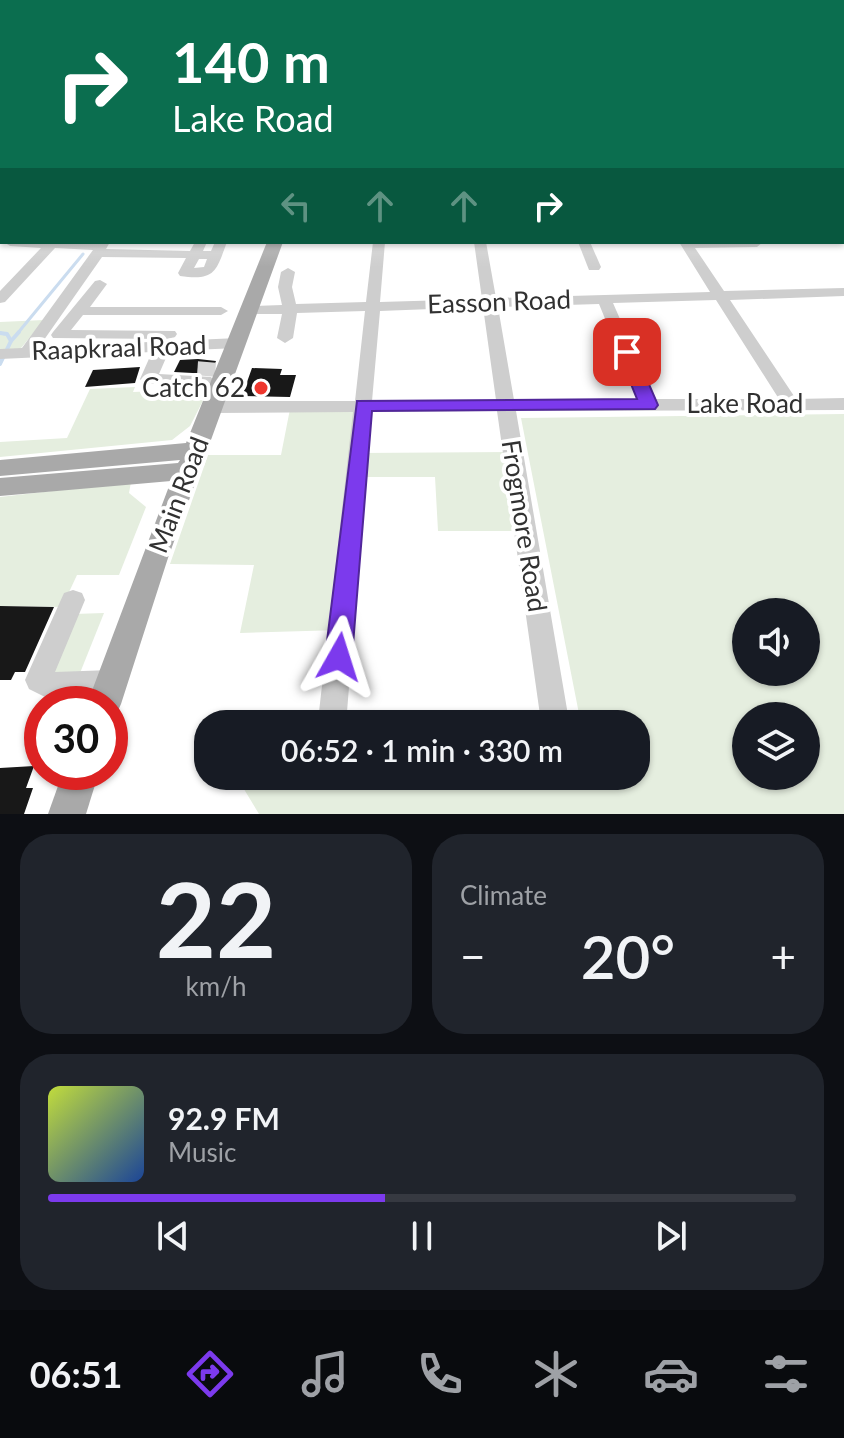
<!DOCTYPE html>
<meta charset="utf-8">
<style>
:root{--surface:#171b24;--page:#20242c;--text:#f1f3f6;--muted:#9ea1a6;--line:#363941;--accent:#7c3aed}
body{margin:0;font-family:Lato,sans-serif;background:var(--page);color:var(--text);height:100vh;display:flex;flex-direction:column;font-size:30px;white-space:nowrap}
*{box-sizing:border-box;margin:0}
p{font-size:26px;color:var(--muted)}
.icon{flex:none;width:44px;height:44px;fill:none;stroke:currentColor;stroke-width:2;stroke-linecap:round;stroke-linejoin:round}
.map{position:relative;height:814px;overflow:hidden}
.details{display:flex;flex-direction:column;gap:20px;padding:20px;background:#0d0f14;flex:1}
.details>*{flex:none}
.top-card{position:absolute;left:0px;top:0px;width:844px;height:244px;box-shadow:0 2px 6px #0004;background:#0b6e4f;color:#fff;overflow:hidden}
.tools{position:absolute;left:732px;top:598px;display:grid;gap:16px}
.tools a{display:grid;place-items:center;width:88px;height:88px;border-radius:50%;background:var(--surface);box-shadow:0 2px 6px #0004;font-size:40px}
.speed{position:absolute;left:24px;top:686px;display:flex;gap:16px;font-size:40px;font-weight:700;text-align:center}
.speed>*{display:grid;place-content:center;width:104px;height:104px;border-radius:50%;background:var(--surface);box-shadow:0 2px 6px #0004;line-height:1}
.speed .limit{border:12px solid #d22;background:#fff;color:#111}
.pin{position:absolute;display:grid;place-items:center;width:68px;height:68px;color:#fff;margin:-34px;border-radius:16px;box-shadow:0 4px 12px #0006}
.me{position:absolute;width:88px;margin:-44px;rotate:6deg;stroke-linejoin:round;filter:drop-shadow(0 0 6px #0008)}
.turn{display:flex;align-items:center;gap:28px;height:168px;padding:0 40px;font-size:36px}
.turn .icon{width:104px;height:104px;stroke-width:2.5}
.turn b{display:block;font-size:56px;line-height:68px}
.lanes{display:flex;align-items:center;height:76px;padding:0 40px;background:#0003;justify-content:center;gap:40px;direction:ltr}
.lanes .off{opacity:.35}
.big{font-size:60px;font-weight:600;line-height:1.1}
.details .tile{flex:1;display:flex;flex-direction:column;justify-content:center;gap:12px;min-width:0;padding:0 28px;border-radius:32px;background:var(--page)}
.details .dial{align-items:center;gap:0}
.dial b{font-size:104px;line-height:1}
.song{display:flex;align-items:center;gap:24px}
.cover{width:96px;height:96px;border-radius:12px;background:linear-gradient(135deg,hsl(70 70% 55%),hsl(220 70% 35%))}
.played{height:8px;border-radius:4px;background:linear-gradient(90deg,var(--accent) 45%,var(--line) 45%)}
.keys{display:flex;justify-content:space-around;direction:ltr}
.heat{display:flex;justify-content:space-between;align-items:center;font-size:44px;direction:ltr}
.details .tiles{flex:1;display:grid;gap:20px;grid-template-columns:1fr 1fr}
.tile:last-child{grid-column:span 2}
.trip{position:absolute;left:194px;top:710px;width:456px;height:80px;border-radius:32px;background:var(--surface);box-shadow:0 2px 6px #0004;font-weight:600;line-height:80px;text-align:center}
.tab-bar{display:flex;height:128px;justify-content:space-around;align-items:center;background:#090b0e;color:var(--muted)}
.tab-bar .icon{width:56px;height:56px}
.tab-bar .active{color:var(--accent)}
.tab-bar b{font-size:36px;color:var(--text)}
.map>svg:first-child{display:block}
.green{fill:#e5eedf;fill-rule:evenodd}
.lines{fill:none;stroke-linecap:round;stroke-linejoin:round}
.stream-far1{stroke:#cadcef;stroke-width:3}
.stream{stroke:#cadcef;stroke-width:4}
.building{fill:#181818}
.minor-tunnel{stroke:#d6d6d6;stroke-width:18;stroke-dasharray:18 9;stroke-linecap:butt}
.minor{fill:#cecece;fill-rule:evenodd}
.major{fill:#a9a9a9;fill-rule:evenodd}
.route{fill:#7c3aed;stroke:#51269a;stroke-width:2}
.poi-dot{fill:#ee362d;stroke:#fff;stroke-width:3}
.labels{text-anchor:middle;stroke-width:8;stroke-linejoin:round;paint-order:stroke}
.street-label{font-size:26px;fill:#313131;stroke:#fff}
.poi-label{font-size:26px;fill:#313131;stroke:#fff;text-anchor:end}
</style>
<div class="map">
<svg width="844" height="814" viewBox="0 0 844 814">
<rect width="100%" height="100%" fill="#fff"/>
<g class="green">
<path d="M44 320 17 353 0 354V322Z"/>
<path d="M135 387 133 392 209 389 190 426 172 440 0 457V442L67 438 90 389Z"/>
<path d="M290 409 354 410 359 453 511 452 525 531H438L435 477H356L341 630 240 633 254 565 170 564 208 455H281Z"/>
<path d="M844 414V814H259L236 776H636V724H581L521 418ZM746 612H806V672H746ZM746 716H806V776H746Z"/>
<path d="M131 482 129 493 146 507 119 575H77L62 607 0 606V497Z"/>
<path d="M104 613 78 678H45L74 614Z"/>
</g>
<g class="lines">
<g class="stream-far1">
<path d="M0 333 6 334"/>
<path d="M17 334 83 254"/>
</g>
<g class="stream">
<path d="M0 333 7 334 11 341 0 364"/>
<path d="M11 341 19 332"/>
</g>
</g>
<g class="building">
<path d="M198 359 216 361 211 374 174 372 180 360Z"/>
<path d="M140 367 135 383 85 387 93 370Z"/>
<path d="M252 368 282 369 280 375H296L290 397 242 396Z"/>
<path d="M0 606 54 607 25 672H15L11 680H0Z"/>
<path d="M34 766 26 788H33L24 814H0V768Z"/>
</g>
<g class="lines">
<path class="minor-tunnel" d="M206 376 207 362"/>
<g class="minor">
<rect x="0" y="174" width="2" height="6"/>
<rect x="0" y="202" width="2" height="6"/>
<path d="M842 224 844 225V233L842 232Z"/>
<path d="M4 242H110L106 249 190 251 195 242H207L203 251H211L215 242H227C216 271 216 281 180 276L178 273 186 258 102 257 39 347 238 338 246 343 238 348 169 351 159 374 211 377 214 381 205 386 143 383 140 379 152 352 0 359V349L22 348 93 250 55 248 5 302 0 303V291L41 248 10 246ZM199 259H207L204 267 194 268Z"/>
<path d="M373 242H385L380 302 482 299 474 242H486L496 298 710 292 679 242H763L757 247 695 248 724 291 844 288V296L730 300 796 399 844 398V410L516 411 568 715 564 724H544L540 715 497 411 371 412 347 712 343 721 337 724 323 721 319 712 353 412 213 413 204 407 213 401H355L365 311 297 313 293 338 285 343 277 338 282 314H250L243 310 250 306 282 305 278 287 281 272 288 268 295 272 292 287 296 304 366 302ZM716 300 779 399H655L613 303ZM599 304 638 399 514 400 498 307ZM483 307 496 400 372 401 380 311Z"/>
<path d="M578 242H590L601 267 599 270H589Z"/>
<path d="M100 280 107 284 90 307H221L228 311 221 315H83L71 330 175 331 177 334 175 337 169 339 53 338 51 335 53 332 95 281Z"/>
<path d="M73 590 82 593 85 600 55 672 111 670 120 673 124 682 120 691 111 694 47 698 29 689 25 680 29 671 64 593Z"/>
</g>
<g class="major">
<path d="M267 242H283L168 558 121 704 116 715 110 718V704H87L171 481 0 496V478L178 463 180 460 0 476V460L186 443Z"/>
<path d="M63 772H99L86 814H48Z"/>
</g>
</g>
<linearGradient id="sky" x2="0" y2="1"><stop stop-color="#9cc4eb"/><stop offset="0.57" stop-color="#fff"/><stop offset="1" stop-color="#fff" stop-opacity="0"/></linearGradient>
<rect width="844" height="267" fill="url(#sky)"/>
<path class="route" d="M627 347 635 352 658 405 655 409 372 411 352 657 348 666 339 669 329 666 325 657 357 401 637 399 618 352Z"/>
<circle class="poi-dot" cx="261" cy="388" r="8"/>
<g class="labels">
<g class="street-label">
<text transform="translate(499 302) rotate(-2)" y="9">Easson Road</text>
<text transform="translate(119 348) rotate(-2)" y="9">Raapkraal Road</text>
<text x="745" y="413">Lake Road</text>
<text transform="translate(179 495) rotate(-69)" y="9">Main Road</text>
<text transform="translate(524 526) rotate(81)" y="9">Frogmore Road</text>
</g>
<g class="poi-label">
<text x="245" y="397">Catch 62</text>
</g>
</g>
</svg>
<div class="tools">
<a><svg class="icon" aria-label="sound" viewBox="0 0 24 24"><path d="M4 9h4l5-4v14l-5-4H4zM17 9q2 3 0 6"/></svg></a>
<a><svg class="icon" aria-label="layers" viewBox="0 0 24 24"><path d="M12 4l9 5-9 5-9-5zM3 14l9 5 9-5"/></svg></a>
</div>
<div class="speed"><div class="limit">30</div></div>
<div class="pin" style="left:627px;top:352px;background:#d93025"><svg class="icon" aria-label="arrive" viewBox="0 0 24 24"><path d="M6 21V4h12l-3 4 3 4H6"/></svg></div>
<svg class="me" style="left:339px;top:657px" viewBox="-20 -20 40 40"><path d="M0-17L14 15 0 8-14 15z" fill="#7c3aed" stroke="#fff" stroke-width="4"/></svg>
<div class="trip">06:52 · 1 min · 330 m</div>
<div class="top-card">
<div class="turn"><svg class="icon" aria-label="right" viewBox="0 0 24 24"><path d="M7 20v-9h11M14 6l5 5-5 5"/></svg><div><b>140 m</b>Lake Road</div></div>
<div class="lanes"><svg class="icon off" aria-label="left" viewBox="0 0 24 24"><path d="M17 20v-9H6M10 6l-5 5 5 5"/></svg><svg class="icon off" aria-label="ahead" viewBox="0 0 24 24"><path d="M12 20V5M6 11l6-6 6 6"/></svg><svg class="icon off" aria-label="ahead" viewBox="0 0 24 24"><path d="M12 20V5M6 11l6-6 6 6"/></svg><svg class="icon" aria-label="right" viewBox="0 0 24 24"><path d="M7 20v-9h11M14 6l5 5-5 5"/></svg></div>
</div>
</div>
<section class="details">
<div class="tiles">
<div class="tile dial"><b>22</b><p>km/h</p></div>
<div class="tile"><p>Climate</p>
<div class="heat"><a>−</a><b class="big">20°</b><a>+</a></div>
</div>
<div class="tile">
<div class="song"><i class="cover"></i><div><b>92.9 FM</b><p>Music</p></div></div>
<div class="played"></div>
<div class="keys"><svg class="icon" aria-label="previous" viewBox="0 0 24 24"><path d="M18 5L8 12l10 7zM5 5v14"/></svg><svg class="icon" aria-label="pause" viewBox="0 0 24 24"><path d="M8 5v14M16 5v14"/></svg><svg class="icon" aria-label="next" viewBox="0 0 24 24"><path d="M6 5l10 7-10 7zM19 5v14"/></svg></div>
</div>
</div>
</section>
<nav class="tab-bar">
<b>06:51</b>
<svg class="icon active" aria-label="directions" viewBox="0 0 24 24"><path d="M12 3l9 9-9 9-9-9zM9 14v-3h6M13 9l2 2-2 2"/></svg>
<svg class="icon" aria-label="music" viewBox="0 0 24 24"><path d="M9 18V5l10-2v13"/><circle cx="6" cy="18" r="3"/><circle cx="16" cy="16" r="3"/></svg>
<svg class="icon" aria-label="phone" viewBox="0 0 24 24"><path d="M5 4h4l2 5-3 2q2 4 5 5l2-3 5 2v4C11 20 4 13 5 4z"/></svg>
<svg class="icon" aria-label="climate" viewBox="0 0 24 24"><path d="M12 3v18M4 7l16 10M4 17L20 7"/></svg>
<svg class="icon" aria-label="car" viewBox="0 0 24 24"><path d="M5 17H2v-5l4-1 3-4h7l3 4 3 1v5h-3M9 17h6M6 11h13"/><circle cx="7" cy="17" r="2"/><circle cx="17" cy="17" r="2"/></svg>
<svg class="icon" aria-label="filters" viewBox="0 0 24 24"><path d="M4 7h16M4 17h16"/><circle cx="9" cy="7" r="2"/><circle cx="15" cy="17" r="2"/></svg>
</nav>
